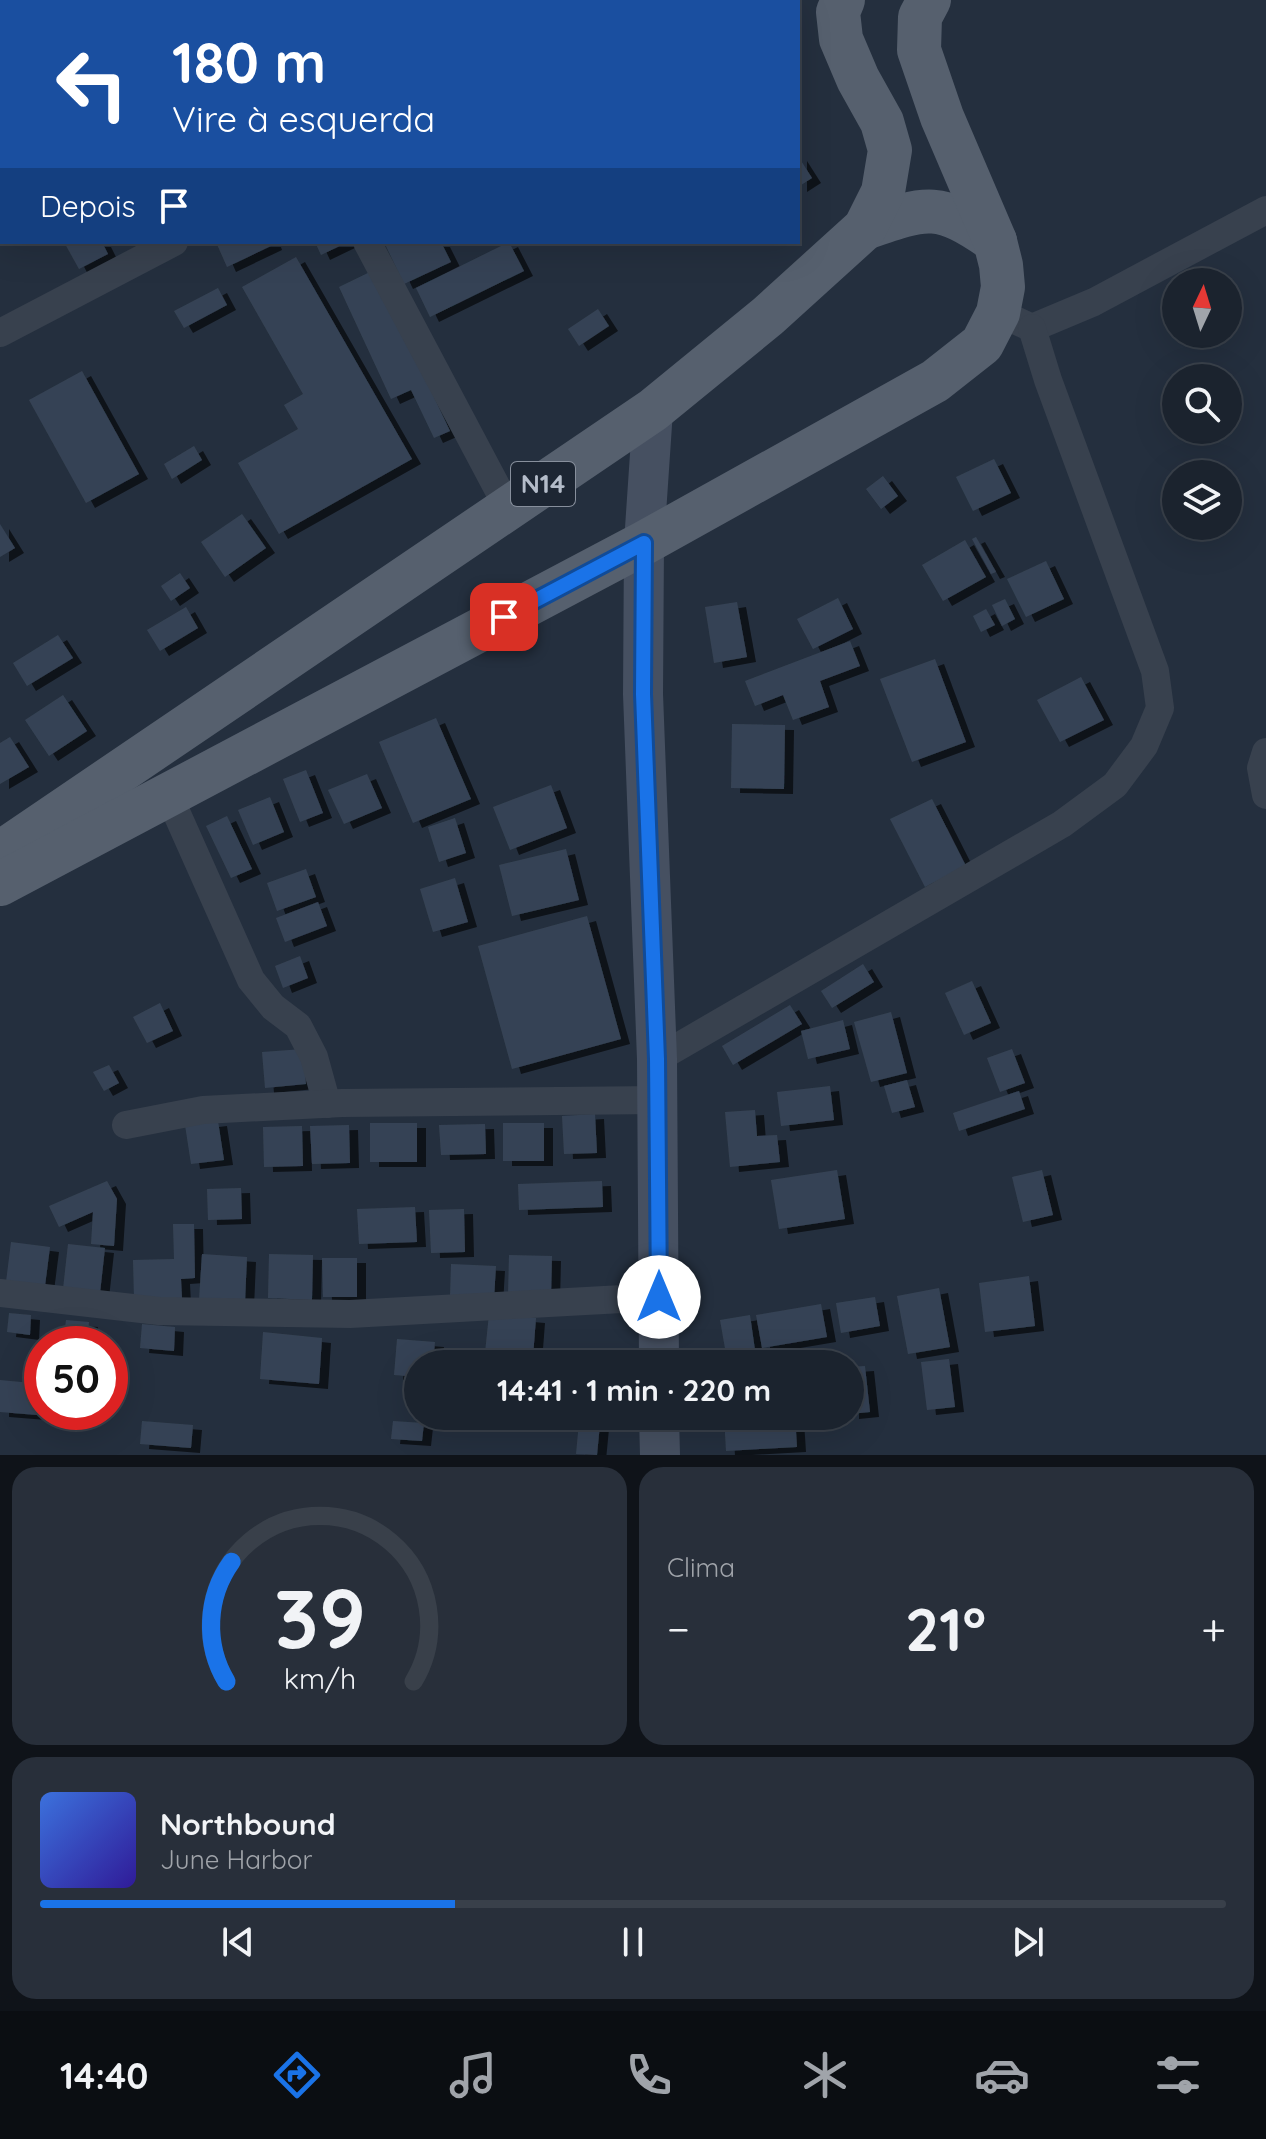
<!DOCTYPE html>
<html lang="pt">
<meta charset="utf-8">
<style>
:root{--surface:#1b232e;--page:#282f3a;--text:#f1f3f6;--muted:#a0a4aa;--line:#39404a;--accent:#1a73e8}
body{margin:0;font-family:Quicksand,sans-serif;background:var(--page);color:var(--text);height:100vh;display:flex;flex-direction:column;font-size:30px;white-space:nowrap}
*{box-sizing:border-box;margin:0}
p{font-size:26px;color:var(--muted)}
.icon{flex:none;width:44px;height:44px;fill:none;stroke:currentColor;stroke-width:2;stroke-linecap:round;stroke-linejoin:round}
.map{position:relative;height:1455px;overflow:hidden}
.side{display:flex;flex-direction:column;gap:12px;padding:12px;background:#0f1319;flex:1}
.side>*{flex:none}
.banner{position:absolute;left:0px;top:0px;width:800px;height:244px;box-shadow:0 8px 32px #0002,0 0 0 2px var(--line);background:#1a4fa0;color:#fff;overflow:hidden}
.needle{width:52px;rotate:4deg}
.tools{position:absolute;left:1162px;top:268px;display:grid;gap:16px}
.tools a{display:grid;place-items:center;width:80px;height:80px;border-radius:50%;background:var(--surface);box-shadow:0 8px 32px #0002,0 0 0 2px var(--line);font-size:40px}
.speed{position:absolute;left:24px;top:1326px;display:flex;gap:16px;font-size:40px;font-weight:700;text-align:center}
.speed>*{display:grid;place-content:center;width:104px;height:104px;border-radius:50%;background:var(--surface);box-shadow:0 8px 32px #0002,0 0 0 2px var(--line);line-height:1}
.speed .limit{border:12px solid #d22;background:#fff;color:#111}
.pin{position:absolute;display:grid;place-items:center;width:68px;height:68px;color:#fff;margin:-34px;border-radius:16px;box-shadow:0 4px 12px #0006}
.me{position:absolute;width:88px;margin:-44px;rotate:0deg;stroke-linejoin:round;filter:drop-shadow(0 0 6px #0008)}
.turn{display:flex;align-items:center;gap:28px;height:168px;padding:0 40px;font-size:36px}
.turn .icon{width:104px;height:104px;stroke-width:2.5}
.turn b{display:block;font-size:56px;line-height:68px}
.then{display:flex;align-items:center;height:76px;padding:0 40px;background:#0003;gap:16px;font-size:30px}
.big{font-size:60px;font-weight:800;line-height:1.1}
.side .tile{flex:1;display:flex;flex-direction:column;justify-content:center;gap:12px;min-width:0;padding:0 28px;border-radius:24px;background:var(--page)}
.side .dial{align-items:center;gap:0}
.dial svg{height:208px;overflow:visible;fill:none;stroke:var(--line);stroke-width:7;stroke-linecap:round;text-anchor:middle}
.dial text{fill:var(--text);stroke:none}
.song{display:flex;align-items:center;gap:24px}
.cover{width:96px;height:96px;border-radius:12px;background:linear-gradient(135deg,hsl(220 70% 55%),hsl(250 70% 35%))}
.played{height:8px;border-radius:4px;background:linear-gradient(90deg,var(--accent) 35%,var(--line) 35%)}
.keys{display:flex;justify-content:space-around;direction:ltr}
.heat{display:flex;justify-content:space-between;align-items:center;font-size:44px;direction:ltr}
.side .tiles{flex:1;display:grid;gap:12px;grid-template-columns:1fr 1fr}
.tile:last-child{grid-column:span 2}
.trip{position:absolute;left:404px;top:1350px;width:460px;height:80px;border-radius:40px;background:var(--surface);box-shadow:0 8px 32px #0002,0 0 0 2px var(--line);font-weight:800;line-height:80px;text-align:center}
.dock{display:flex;height:128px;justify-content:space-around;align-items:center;background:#0b0e12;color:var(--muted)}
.dock .icon{width:56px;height:56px}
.dock .active{color:var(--accent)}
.dock b{font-size:36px;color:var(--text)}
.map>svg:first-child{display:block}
.building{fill:#364354;filter:url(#shadow)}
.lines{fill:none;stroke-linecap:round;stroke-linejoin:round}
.minor{stroke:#38414e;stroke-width:28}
.secondary{stroke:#465061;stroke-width:40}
.primary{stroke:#56606e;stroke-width:44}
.route-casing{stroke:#114b97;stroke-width:20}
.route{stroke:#1a73e8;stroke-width:14}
.labels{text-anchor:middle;stroke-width:8;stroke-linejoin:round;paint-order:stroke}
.shield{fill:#1d2633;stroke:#878f9c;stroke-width:2}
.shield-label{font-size:26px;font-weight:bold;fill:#b4bcc9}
</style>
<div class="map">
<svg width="1266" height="1455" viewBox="0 0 1266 1455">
<defs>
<filter id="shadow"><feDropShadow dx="9" dy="5" stdDeviation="0" flood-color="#0009"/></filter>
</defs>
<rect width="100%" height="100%" fill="#242f3e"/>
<g class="building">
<path d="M798 156 812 178 798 187Z"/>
<path d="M64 242H102L108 254 79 269Z"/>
<path d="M216 242H272L273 245 227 267Z"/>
<path d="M315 242H348L321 255Z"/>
<path d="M384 242H441L451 262 404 284Z"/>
<path d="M509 242 524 271 430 317 416 288Z"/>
<path d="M296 257 412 459 279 534 238 463 298 429 284 405 303 394 242 287Z"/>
<path d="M374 270 450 431 434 438 411 390 391 399 339 287Z"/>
<path d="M218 288 227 305 184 328 174 311Z"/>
<path d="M598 309 609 326 579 346 568 329Z"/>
<path d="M82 371 139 474 86 503 29 400Z"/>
<path d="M194 446 202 460 172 479 164 464Z"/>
<path d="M994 459 1011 493 973 511 956 477Z"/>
<path d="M883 476 898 496 881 509 866 489Z"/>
<path d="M242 514 266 548 225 577 201 542Z"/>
<path d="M0 524 15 548 0 557Z"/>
<path d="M976 537 996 572 991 574 972 539Z"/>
<path d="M965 540 986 577 943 601 922 565Z"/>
<path d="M1046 561 1064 599 1026 617 1007 579Z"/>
<path d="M180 573 190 588 171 601 161 586Z"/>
<path d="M838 598 853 629 813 649 797 619Z"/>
<path d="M1005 599 1015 619 1002 626 992 605Z"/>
<path d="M737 602 747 657 714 663 705 607Z"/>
<path d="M186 607 198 628 160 651 147 630Z"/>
<path d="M986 609 995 625 981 632 973 616Z"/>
<path d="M58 635 73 658 27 686 13 663Z"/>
<path d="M850 641 860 666 820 681 829 707 793 720 783 695 755 706 745 681Z"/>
<path d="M935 659 966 742 912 762 880 679Z"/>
<path d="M1081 677 1104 720 1060 742 1037 700Z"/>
<path d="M63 695 87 731 49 756 25 720Z"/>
<path d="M436 718 471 799 413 823 379 742Z"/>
<path d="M732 724 785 725 784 789 731 788Z"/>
<path d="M10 737 29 767 0 784V743Z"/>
<path d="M306 770 323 813 300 822 283 779Z"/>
<path d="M367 774 382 808 344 824 328 790Z"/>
<path d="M551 785 567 828 510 850 493 807Z"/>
<path d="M270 797 284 832 253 845 238 810Z"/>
<path d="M932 799 966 866 925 887 890 819Z"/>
<path d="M227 816 252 869 231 878 206 826Z"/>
<path d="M455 818 466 853 439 862 428 827Z"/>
<path d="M566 849 579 900 512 916 499 865Z"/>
<path d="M306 869 316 897 277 911 267 883Z"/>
<path d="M455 878 468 922 433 932 420 889Z"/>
<path d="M318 902 327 926 285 942 276 918Z"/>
<path d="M587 916 621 1039 512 1069 478 946Z"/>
<path d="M300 956 308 978 283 988 275 966Z"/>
<path d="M863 964 874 982 832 1008 821 991Z"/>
<path d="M972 981 991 1023 964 1035 945 993Z"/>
<path d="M160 1003 173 1031 147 1043 133 1017Z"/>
<path d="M790 1005 802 1024 733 1065 722 1046Z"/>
<path d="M891 1012 907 1073 871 1082 854 1022Z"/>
<path d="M843 1020 850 1049 808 1059 801 1031Z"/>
<path d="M303 1049 306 1084 265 1088 262 1052Z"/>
<path d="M1012 1049 1025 1083 1000 1092 987 1058Z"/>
<path d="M109 1065 119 1083 104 1091 93 1072Z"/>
<path d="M907 1080 915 1107 892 1113 884 1086Z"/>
<path d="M830 1086 834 1120 781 1126 777 1092Z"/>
<path d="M1019 1091 1025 1109 959 1131 953 1113Z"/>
<path d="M755 1110 757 1136 777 1135 780 1162 730 1167 725 1112Z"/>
<path d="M595 1114 597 1153 564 1154 562 1116Z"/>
<path d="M218 1121 224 1160 191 1164 185 1125Z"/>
<rect x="370" y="1123" width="47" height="39"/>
<rect x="503" y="1123" width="41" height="38"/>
<path d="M485 1124 486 1154 441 1155 439 1125Z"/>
<path d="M349 1125 350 1163 312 1164 310 1126Z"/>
<path d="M302 1126 303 1166 264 1167 263 1127Z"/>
<path d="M837 1170 845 1219 779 1229 771 1180Z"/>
<path d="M1042 1170 1053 1215 1023 1222 1012 1177Z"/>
<path d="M107 1181 117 1199 114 1246 91 1244 93 1212 59 1227 49 1206Z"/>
<path d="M602 1181 603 1207 519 1210 518 1184Z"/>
<path d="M241 1188 242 1219 208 1220 207 1189Z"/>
<path d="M415 1207 417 1242 359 1244 357 1209Z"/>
<path d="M464 1209 465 1252 431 1253 429 1210Z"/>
<path d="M173 1224H194L195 1278 181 1279 182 1298H134L133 1260 174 1259Z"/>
<path d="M11 1242 50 1247 45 1286 6 1282Z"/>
<path d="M68 1244 105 1248 100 1293 63 1289Z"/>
<path d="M202 1254 247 1257 245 1302 199 1300Z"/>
<path d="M269 1254 313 1255 312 1300 268 1298Z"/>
<path d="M509 1255 552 1256 551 1297 508 1296Z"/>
<path d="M322 1258H357V1297H323Z"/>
<path d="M451 1264 496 1266 494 1299 450 1297Z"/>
<path d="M1029 1276 1035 1326 985 1332 979 1283Z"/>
<path d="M939 1288 950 1347 908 1354 897 1296Z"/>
<path d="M875 1297 880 1326 841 1333 836 1303Z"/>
<path d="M821 1304 827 1337 762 1348 756 1315Z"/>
<path d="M9 1313 31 1315 30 1335 7 1332Z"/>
<path d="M489 1314 536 1318 533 1357 485 1353Z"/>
<path d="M750 1315 755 1350 726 1354 720 1320Z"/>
<path d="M66 1320 89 1322 87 1344H63Z"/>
<path d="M142 1324 175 1327 174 1351 140 1348Z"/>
<path d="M263 1332 322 1338 319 1384 260 1379Z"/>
<path d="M397 1339 435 1342 433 1364H418V1377L394 1375Z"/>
<path d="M588 1359 616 1362V1364H587Z"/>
<path d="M949 1359 955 1407 927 1410 921 1362Z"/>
<path d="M865 1366 870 1412 850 1414V1367Z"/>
<path d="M0 1380 42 1384V1412H63L62 1417 0 1412Z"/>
<path d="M724 1416H795L797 1447 726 1451Z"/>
<path d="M142 1421 193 1425 191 1448 140 1444Z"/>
<path d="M393 1421 424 1423 422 1441 391 1439Z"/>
<path d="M579 1422 600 1424 597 1455 576 1454Z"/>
</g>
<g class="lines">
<g class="minor">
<path d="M214 2H236"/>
<path d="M0 100 2 99"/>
<path d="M367 242 508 508"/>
<path d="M1017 321 1032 328 1094 302 1266 210"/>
<path d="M0 333 174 242"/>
<path d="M1266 752 1261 768 1266 795"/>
<path d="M169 796 251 980 273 1007 298 1026 314 1057 327 1104"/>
<path d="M657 1059 1062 824 1115 785 1144 746 1160 708 1155 671 1048 380 1032 328"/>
<path d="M126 1125 203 1110 342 1103 658 1100"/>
<path d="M0 1293 159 1311 350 1314 659 1297"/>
</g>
<g class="secondary">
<path d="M653 410 644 543 643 694 657 1059 659 1364"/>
<path d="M659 1416 660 1455"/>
</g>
<g class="primary">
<path d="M865 228C928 206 939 202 995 241"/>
<path d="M0 853 653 410 768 316 865 228 883 192 890 150 882 122 858 79 841 39 838 12 843 0"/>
<path d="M0 884 644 543 935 381 982 344 998 313 1003 287 1001 265 995 241 942 117 919 50 920 17 929 0"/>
</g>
</g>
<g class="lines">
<defs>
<path id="route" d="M504 617 644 543 643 694 657 1059 659 1297"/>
</defs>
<use href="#route" class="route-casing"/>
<use href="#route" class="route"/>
</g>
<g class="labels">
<rect class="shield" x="511" y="462" width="64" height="44" rx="6"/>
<g class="shield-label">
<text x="543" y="493">N14</text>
</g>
</g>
</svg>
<div class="tools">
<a><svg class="needle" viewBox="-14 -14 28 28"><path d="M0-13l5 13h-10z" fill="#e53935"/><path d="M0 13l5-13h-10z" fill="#a0a4aa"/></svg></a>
<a><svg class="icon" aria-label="search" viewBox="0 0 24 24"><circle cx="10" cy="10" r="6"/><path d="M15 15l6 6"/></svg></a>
<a><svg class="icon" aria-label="layers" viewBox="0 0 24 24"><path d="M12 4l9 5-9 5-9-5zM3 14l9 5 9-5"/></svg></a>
</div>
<div class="speed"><div class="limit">50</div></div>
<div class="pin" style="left:504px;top:617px;background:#d93025"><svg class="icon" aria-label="arrive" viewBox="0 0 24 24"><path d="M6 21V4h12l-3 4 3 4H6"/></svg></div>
<svg class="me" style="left:659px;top:1297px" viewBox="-20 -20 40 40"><circle r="19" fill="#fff"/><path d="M0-13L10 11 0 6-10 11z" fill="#1a73e8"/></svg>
<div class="trip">14:41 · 1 min · 220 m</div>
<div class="banner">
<div class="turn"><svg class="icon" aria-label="left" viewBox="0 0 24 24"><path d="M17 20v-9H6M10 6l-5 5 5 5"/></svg><div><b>180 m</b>Vire à esquerda</div></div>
<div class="then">Depois<svg class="icon" aria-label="arrive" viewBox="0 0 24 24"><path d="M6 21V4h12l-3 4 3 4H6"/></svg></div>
</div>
</div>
<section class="side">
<div class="tiles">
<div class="tile dial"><svg viewBox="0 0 100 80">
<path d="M14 69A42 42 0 1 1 86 69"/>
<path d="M14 69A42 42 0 0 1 16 23" stroke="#1a73e8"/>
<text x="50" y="56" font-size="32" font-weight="700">39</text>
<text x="50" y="72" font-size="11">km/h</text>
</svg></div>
<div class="tile"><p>Clima</p>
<div class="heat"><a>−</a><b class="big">21°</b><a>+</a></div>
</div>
<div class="tile">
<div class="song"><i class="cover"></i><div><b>Northbound</b><p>June Harbor</p></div></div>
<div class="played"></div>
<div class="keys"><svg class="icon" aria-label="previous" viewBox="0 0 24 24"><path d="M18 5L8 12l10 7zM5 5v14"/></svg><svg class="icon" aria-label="pause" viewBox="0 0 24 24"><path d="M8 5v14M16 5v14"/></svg><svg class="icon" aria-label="next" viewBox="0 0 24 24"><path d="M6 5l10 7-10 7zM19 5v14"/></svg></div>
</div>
</div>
</section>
<nav class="dock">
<b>14:40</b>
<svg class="icon active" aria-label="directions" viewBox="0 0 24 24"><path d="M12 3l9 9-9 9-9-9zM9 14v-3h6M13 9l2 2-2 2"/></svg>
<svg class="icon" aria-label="music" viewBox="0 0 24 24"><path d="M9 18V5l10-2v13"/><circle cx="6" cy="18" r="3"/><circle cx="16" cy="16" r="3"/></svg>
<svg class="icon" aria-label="phone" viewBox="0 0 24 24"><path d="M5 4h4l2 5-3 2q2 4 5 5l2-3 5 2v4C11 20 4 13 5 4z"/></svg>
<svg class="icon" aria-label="climate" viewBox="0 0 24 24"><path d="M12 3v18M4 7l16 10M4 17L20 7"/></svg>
<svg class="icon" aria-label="car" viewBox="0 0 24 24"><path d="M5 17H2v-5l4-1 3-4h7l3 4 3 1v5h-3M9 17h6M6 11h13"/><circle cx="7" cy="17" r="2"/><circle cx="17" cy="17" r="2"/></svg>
<svg class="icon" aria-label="filters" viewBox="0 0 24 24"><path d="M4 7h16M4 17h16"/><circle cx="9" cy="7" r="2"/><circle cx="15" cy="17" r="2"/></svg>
</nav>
